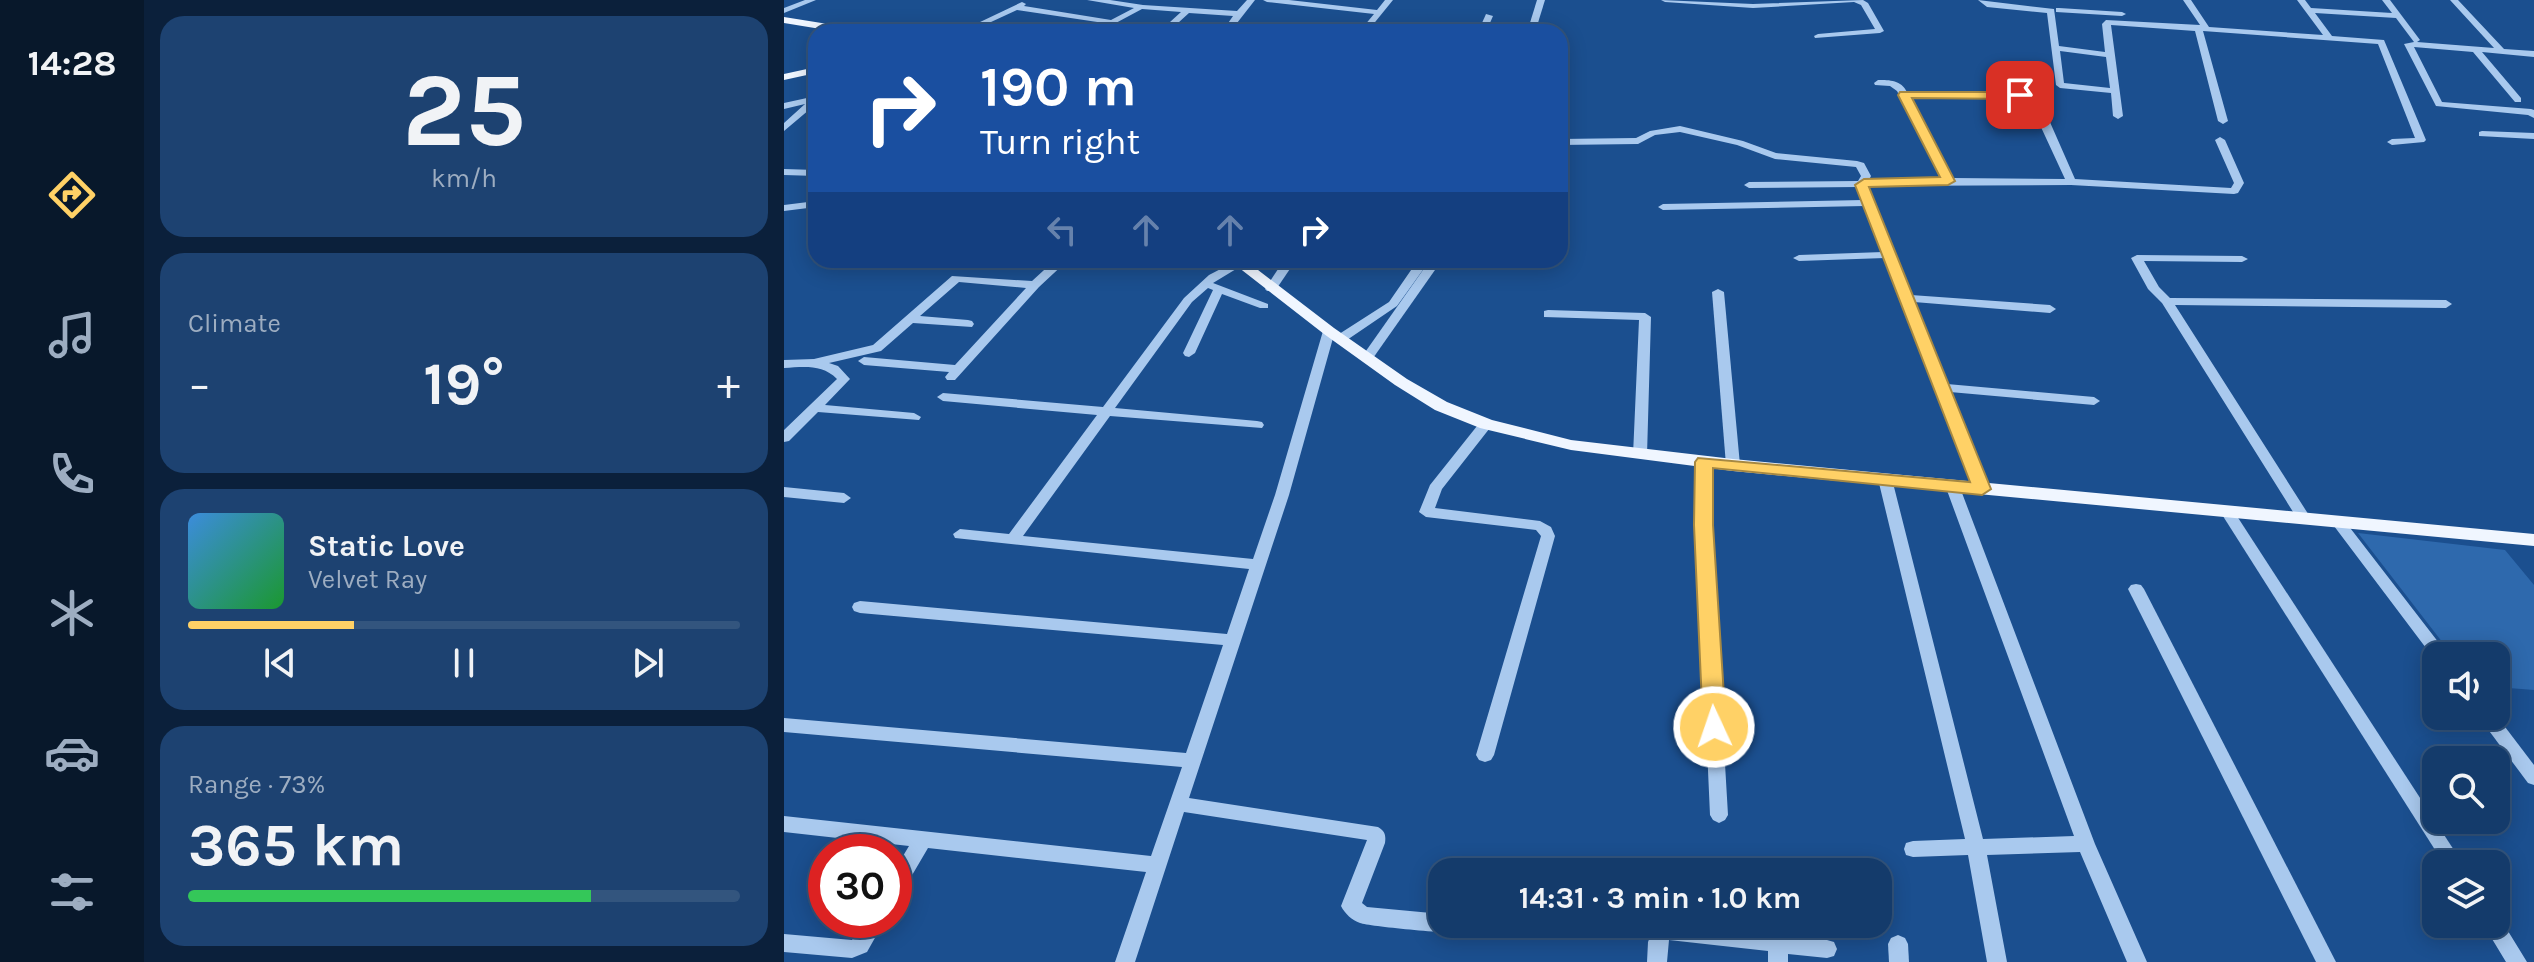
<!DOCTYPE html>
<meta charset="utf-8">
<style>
:root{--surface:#143b6b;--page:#1d4271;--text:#f1f3f6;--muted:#9dadc1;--line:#33557e;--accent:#ffd166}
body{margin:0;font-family:Karla,sans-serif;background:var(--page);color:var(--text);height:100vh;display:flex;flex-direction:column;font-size:30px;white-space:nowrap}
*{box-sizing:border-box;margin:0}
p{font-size:26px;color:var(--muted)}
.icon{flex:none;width:44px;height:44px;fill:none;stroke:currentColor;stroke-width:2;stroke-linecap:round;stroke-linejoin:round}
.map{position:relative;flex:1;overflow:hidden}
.side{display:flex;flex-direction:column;gap:16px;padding:16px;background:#0b203b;width:640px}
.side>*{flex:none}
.banner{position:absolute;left:24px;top:24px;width:760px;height:244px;border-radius:24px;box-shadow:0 4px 20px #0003,0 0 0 2px var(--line);background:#1a4fa0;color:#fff;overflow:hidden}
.controls{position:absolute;left:1638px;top:642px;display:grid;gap:16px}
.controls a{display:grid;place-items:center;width:88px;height:88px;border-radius:16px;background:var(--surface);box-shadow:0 4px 20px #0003,0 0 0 2px var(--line);font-size:40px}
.speed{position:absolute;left:24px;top:834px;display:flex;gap:16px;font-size:40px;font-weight:700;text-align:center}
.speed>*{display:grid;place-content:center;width:104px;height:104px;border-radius:50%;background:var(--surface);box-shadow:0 4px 20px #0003,0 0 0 2px var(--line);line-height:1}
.speed .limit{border:12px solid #d22;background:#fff;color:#111}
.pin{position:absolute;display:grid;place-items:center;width:68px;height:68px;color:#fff;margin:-34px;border-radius:16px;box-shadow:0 4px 12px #0006}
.me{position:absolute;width:88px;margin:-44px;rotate:357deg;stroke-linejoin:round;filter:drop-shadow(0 0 6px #0008)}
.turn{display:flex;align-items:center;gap:28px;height:168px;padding:0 40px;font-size:36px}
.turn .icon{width:104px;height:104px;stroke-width:2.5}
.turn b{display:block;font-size:56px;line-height:68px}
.lanes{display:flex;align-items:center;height:76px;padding:0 40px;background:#0003;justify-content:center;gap:40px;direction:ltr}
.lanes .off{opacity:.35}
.big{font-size:60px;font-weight:700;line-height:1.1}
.side .card{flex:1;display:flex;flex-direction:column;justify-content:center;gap:12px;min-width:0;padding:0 28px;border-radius:24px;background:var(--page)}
.side .dial{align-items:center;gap:0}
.dial b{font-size:104px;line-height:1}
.song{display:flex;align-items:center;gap:24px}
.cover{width:96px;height:96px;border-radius:12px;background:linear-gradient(135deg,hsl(210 70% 55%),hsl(130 70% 35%))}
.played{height:8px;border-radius:4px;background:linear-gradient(90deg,var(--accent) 30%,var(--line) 30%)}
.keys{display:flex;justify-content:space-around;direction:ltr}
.heat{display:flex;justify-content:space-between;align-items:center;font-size:44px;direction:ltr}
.charge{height:12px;border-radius:6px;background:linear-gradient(90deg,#34c759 73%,var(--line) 0)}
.trip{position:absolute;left:644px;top:858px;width:464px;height:80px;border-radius:24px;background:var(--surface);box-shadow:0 4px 20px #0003,0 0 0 2px var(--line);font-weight:700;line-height:80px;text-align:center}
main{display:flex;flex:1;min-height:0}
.tab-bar{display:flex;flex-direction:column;width:144px;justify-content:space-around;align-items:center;background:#08182b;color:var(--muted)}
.tab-bar .icon{width:56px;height:56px}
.tab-bar .active{color:var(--accent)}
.tab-bar b{font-size:36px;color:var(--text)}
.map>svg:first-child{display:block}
.green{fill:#2e69ad}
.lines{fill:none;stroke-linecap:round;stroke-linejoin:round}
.minor{fill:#a9c9ee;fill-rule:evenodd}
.major{fill:#f0f6ff;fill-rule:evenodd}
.route{fill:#ffd166;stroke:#a68842;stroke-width:2}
</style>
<main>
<nav class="tab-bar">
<b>14:28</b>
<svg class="icon active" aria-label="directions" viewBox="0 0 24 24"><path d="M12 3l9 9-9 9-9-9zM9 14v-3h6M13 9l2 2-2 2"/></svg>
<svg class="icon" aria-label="music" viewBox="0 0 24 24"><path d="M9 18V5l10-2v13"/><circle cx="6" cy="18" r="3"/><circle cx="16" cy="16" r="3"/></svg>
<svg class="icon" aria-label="phone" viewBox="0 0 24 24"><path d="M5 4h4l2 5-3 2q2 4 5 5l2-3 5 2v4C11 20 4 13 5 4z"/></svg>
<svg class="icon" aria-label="climate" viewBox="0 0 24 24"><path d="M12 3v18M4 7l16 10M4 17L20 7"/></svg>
<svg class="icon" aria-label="car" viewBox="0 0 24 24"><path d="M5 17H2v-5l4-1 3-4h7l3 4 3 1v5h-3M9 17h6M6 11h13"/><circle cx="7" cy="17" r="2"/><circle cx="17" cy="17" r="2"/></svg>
<svg class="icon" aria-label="filters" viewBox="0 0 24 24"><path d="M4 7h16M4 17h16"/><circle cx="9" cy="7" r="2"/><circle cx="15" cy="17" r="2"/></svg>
</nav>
<section class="side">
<div class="card dial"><b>25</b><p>km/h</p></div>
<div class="card"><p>Climate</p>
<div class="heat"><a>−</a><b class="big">19°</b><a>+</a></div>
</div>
<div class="card">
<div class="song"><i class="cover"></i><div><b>Static Love</b><p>Velvet Ray</p></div></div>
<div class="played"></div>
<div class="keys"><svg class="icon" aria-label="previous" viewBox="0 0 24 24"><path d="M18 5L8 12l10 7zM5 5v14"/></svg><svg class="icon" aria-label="pause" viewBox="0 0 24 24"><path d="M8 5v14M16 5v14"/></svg><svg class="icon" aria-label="next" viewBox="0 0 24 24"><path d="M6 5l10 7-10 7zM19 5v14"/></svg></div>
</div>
<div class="card"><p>Range · 73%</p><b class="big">365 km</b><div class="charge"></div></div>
</section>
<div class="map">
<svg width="1750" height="962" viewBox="0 0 1750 962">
<rect width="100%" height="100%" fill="#1b4f8f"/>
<path class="green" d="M1574 533 1721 550 1750 585V690L1712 687V656H1669Z"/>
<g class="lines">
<g class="minor">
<path d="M21 0H32L0 13V8Z"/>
<path d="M303 0H326L359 5 453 11 463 0H471L446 32H438L449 16 405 13 384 32H375L397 12 358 9 315 32H305L320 23 233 10 207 22 265 32H244L199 26 186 32H175L238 2 242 4 240 6 327 20 350 8Z"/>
<path d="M479 0H505L593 10 601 0H609L583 32H575L590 14 483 2Z"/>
<path d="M753 0H761L753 26 749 28 745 26Z"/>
<path d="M877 0 969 4 1079 0 1084 3 1100 31 1096 33 1031 38 1030 36 1034 34 1091 29 1077 5 1070 2 969 8 881 2Z"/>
<path d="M1194 0 1270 9 1275 46 1321 52 1318 24 1322 20 1416 25 1399 0H1407L1425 27 1539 35 1513 0H1521L1527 8 1608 13 1598 0H1606L1636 40 1633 42 1710 48 1666 0H1674L1720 49 1750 51V57L1698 52 1737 98V102H1731L1689 52 1630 47 1658 102 1747 109 1750 110V118L1744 115 1652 106 1620 44 1630 42 1612 18 1531 13 1548 36 1600 40 1642 140 1640 142 1608 145 1603 142 1608 139 1631 138 1594 44 1419 31 1444 121 1439 124 1434 121 1411 31 1327 25 1339 116 1334 119 1329 116 1327 93 1276 88 1272 85 1263 13 1203 7ZM1276 51 1322 57 1326 88 1280 83Z"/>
<path d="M1275 8 1338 12 1342 14 1338 16 1272 12V8Z"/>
<path d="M702 14 709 16 702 32H694Z"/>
<path d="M1094 80C1106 80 1117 80 1123 92L1250 94 1258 104 1291 179 1447 188 1450 183 1431 140 1436 137 1441 140 1460 183 1454 193 1450 194 1287 185 1083 186 1127 295 1266 305 1272 309 1266 313 1130 302 1163 384 1310 397 1316 401 1310 405 1166 392 1205 489 1198 494 1191 489 1101 258 1015 261 1009 258 1015 255 1099 252 1081 206 879 210 874 207 879 204 1079 200 1074 187 965 188 960 185 965 182 1074 181 1077 176 1072 167 991 159 953 145 896 132 871 135 854 144 776 145V139L852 138 866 131 896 126 959 141 992 153 1073 161 1080 163 1087 176 1085 180 1157 178 1113 91 1106 86 1091 85 1090 83ZM1126 98 1244 99 1281 179 1168 178Z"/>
<path d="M32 96V104L0 131V123L21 104 0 109V103Z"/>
<path d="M1698 131 1750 133V139L1695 136V132Z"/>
<path d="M0 169 32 170V176L0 175Z"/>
<path d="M32 201V207L0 211V205Z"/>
<path d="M1353 255 1458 256 1464 259 1458 262 1360 261 1375 287 1386 298 1662 300 1668 304 1662 308 1391 305 1528 520 1526 523H1516L1378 303 1364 289 1347 258Z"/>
<path d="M271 260H284L255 287 171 380H163L161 377 165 372 80 365 74 361 80 357 171 365 242 288 175 282 136 316 184 320 188 321 190 324 188 327 129 323 97 351 45 363 54 366 66 379 41 405 130 413 137 417 135 420 34 412 5 441 0 442V430L53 379C38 364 20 367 0 368V360L30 359 89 345 168 276 248 281Z"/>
<path d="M500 260H512L491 291H483L481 289Z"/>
<path d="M634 260H646L613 306 560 342H552L550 339 552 336 605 302Z"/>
<path d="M646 260H658L587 361H579L577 358Z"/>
<path d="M452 261H460L462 263 429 283 484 304V308H476L438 294 411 353 405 357 401 356 399 353 429 290 424 288 408 302 331 408 473 421 478 422 480 425 478 428 326 416 239 536 469 559 491 495 539 331 545 327 549 328 551 331 505 495 405 798 594 827C601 831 602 835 601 843L578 903 583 907 658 914V924H699L700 927 697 933C689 936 587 927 576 923 568 920 561 914 557 906L583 840 400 812 351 962H331L362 872 144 848 117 894 110 897V871L125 846 0 832V816L367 856 398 767 0 732V718L402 753 439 645 76 613 70 611 68 607 70 603 76 601 443 634 465 569 171 538 169 534 176 529 225 534 313 415 159 401 153 397 159 393 319 407 400 298 425 275Z"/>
<path d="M934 289 940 292 956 465 949 469 942 465 928 292Z"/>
<path d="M764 310 861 313 867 317 863 455 861 458H851L849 455 855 320 760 317V311Z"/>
<path d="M702 420 709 424 658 489 651 508 756 521 767 527 771 536 710 755 707 760 701 762 695 760 692 755 757 536 752 530 642 517 635 512 646 485 697 421Z"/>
<path d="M920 458 927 462V525L944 815 941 820 935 823 929 820 926 815 913 525V462Z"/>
<path d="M1101 475 1108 479 1199 839 1290 836 1161 485 1168 480 1175 485 1311 844 1363 962H1343L1296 852 1203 855 1223 962H1203L1184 855 1129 857 1122 855 1120 849 1122 843 1129 841 1181 839 1094 479Z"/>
<path d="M0 487 60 493 67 498 60 503 0 497Z"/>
<path d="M1444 508 1449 510 1679 864H1660L1437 513Z"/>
<path d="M1555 518 1560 520 1665 656H1652L1651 660 1550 526 1548 523Z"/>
<path d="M1352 584 1357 585 1360 589 1552 962H1532L1344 589 1347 585Z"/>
<path d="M1712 715 1750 765V785L1744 783 1694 716Z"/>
<path d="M1712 916 1716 918 1743 962H1722L1699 924H1712Z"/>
<path d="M80 920H101L83 952 68 958 0 952V934L68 940Z"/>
<path d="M871 924H904L1043 940 1050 942 1053 949 1050 956 1043 958 1004 954V962H984V951L885 940 883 962H863L864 942Z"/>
<path d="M1114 935 1121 938 1124 944 1125 962H1105L1104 944 1107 938Z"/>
</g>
<g class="major">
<path d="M0 17 75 29 80 32H55L0 23Z"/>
<path d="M32 67V73L0 80V74Z"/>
<path d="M445 260H461L550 328 623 379 663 402 708 420 787 440 949 459 1750 534V546L949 471 787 450 696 428 651 410 611 385 540 334Z"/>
</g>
</g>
<path class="route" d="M1116 92H1236L1242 95 1236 99 1128 98 1171 181 1164 185 1085 187 1207 489 1198 495 929 468V525L942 727 938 733 930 736 923 733 919 727 910 525 911 462 914 458 1186 482 1071 185 1080 179 1156 177 1114 95Z"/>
</svg>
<div class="controls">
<a><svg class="icon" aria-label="sound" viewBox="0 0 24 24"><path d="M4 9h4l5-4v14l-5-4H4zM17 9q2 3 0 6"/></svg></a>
<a><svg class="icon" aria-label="search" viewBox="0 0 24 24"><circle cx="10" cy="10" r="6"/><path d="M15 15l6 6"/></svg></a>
<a><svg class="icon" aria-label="layers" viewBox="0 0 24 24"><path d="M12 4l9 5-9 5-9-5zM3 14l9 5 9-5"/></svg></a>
</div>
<div class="speed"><div class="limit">30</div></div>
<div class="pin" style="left:1236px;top:95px;background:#d93025"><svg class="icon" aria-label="arrive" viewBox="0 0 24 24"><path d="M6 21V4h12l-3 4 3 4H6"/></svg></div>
<svg class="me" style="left:930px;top:727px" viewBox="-20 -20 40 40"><circle r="17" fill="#ffd166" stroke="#fff" stroke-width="3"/><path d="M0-11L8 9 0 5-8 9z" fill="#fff"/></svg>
<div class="trip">14:31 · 3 min · 1.0 km</div>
<div class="banner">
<div class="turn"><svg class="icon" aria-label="right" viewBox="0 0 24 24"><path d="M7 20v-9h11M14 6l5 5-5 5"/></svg><div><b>190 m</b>Turn right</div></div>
<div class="lanes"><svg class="icon off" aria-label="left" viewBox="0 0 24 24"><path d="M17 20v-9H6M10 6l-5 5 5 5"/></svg><svg class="icon off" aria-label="ahead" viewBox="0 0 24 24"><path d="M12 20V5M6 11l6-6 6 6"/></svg><svg class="icon off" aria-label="ahead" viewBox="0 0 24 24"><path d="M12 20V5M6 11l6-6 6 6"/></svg><svg class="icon" aria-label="right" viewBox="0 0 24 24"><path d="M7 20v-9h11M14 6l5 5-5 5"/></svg></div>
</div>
</div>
</main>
